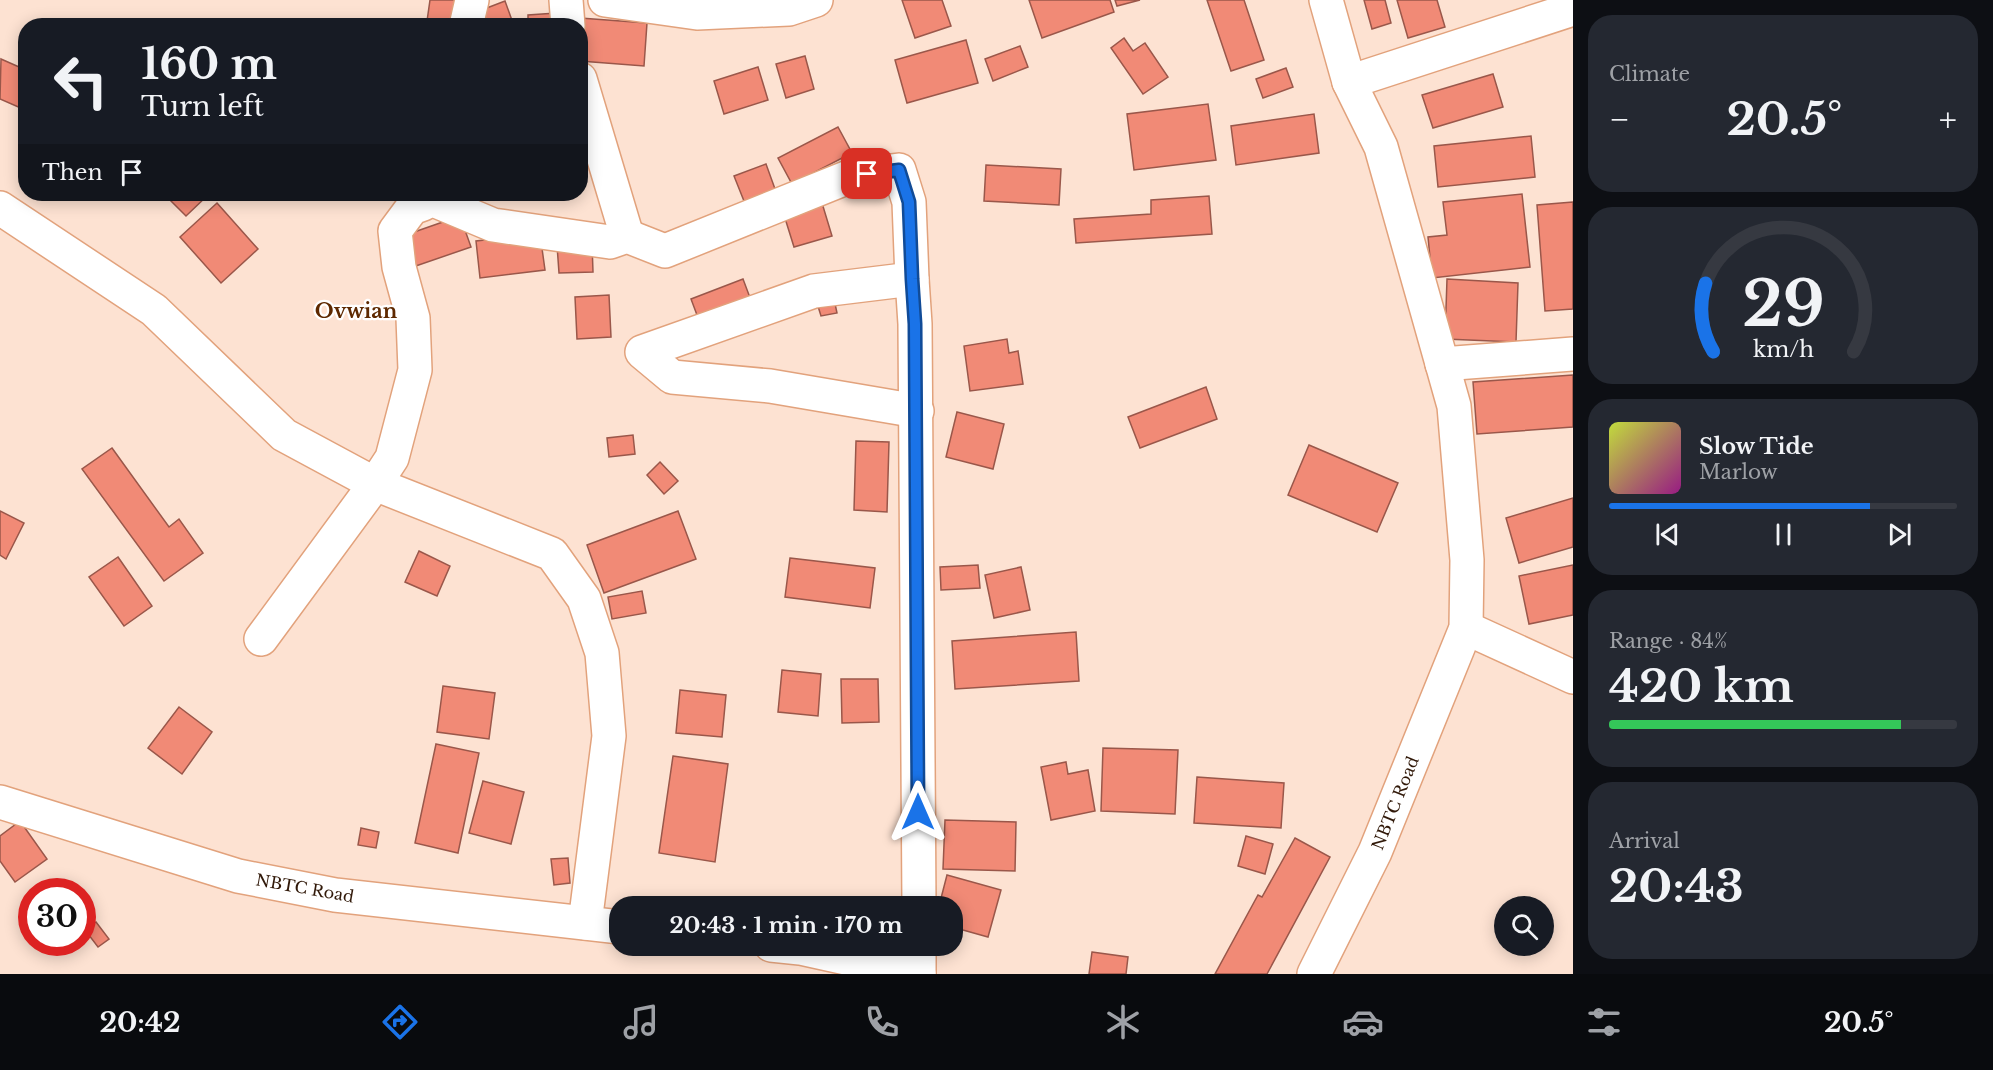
<!DOCTYPE html>
<meta charset="utf-8">
<style>
:root{--surface:#171b24;--page:#242831;--text:#f1f3f6;--muted:#9ea1a6;--line:#363941;--accent:#1a73e8}
body{margin:0;font-family:"Libre Baskerville",serif;background:var(--page);color:var(--text);height:100vh;display:flex;flex-direction:column;font-size:22px;white-space:nowrap}
*{box-sizing:border-box;margin:0}
p{font-size:20px;color:var(--muted)}
.icon{flex:none;width:33px;height:33px;fill:none;stroke:currentColor;stroke-width:2;stroke-linecap:round;stroke-linejoin:round}
.map{position:relative;flex:1;overflow:hidden}
.panel{display:flex;flex-direction:column;gap:15px;padding:15px;background:#0d0f14;width:420px}
.panel>*{flex:none}
.top-card{position:absolute;left:18px;top:18px;width:570px;height:183px;border-radius:24px;box-shadow:0 3px 15px #0003;background:#171b24;color:var(--text);overflow:hidden}
.tools{position:absolute;left:1494px;top:896px;display:grid;gap:12px}
.tools a{display:grid;place-items:center;width:60px;height:60px;border-radius:50%;background:var(--surface);box-shadow:0 3px 15px #0003;font-size:30px}
.speed{position:absolute;left:18px;top:878px;display:flex;gap:12px;font-size:30px;font-weight:700;text-align:center}
.speed>*{display:grid;place-content:center;width:78px;height:78px;border-radius:50%;background:var(--surface);box-shadow:0 3px 15px #0003;line-height:1}
.speed .limit{border:9px solid #d22;background:#fff;color:#111}
.pin{position:absolute;display:grid;place-items:center;width:51px;height:51px;color:#fff;margin:-26px;border-radius:12px;box-shadow:0 3px 9px #0006}
.me{position:absolute;width:66px;margin:-33px;rotate:0deg;stroke-linejoin:round;filter:drop-shadow(0 0 4px #0008)}
.turn{display:flex;align-items:center;gap:21px;height:126px;padding:0 24px;font-size:27px}
.turn .icon{width:78px;height:78px;stroke-width:2.5}
.turn b{display:block;font-size:42px;line-height:51px}
.then{display:flex;align-items:center;height:57px;padding:0 24px;background:#0003;gap:12px;font-size:22px}
.big{font-size:45px;font-weight:700;line-height:1.1}
.panel .card{flex:1;display:flex;flex-direction:column;justify-content:center;gap:9px;min-width:0;padding:0 21px;border-radius:24px;background:var(--page)}
.panel .dial{align-items:center;gap:0}
.dial svg{height:156px;overflow:visible;fill:none;stroke:var(--line);stroke-width:7;stroke-linecap:round;text-anchor:middle}
.dial text{fill:var(--text);stroke:none}
.song{display:flex;align-items:center;gap:18px}
.cover{width:72px;height:72px;border-radius:9px;background:linear-gradient(135deg,hsl(70 70% 55%),hsl(310 70% 35%))}
.played{height:6px;border-radius:3px;background:linear-gradient(90deg,var(--accent) 75%,var(--line) 75%)}
.keys{display:flex;justify-content:space-around;direction:ltr}
.heat{display:flex;justify-content:space-between;align-items:center;font-size:33px;direction:ltr}
.charge{height:9px;border-radius:4px;background:linear-gradient(90deg,#34c759 84%,var(--line) 0)}
.trip{position:absolute;left:609px;top:896px;width:354px;height:60px;border-radius:24px;background:var(--surface);box-shadow:0 3px 15px #0003;font-weight:700;line-height:60px;text-align:center}
.tabs{display:flex;height:96px;justify-content:space-around;align-items:center;background:#090b0e;color:var(--muted)}
.tabs .icon{width:42px;height:42px}
.tabs .on{color:var(--accent)}
.tabs b{font-size:27px;color:var(--text)}
main{display:flex;flex:1;min-height:0}
.map>svg:first-child{display:block}
.building{fill:#f18a76;stroke:#9a574a;stroke-width:1.5}
.lines{fill:none;stroke-linecap:round;stroke-linejoin:round}
.minor-casing{stroke:#e2a27c;stroke-width:36}
.minor{stroke:#fff;stroke-width:33}
.route-casing{stroke:#114b97;stroke-width:15}
.route{stroke:#1a73e8;stroke-width:10}
.labels{text-anchor:middle;stroke-width:4.5;stroke-linejoin:round;paint-order:stroke}
.street-label{font-size:16px;fill:#311909;stroke:#fff}
.quarter-label{font-size:20px;font-weight:bold;fill:#5e2900;stroke:#fff}
</style>
<main>
<div class="map">
<svg width="1573" height="974" viewBox="0 0 1573 974">
<rect width="100%" height="100%" fill="#fde2d2"/>
<g class="building">
<path d="M430 0H458L454 25 427 21Z"/>
<path d="M902 0H942L951 26 915 38Z"/>
<path d="M1029 0H1110L1114 12 1042 38Z"/>
<path d="M1115 0H1140L1117 6Z"/>
<path d="M1207 0H1244L1264 60 1231 71Z"/>
<path d="M1364 0H1385L1391 23 1372 29Z"/>
<path d="M1397 0H1437L1445 27 1408 38Z"/>
<path d="M505 1 514 26H484L479 11Z"/>
<path d="M556 13 557 26H528V15Z"/>
<path d="M580 18 647 23 644 66 580 61Z"/>
<path d="M1124 38 1133 51 1145 43 1168 77 1143 94 1111 48Z"/>
<path d="M966 40 978 83 907 103 895 60Z"/>
<path d="M1020 46 1028 67 993 81 985 59Z"/>
<path d="M805 56 814 89 786 98 776 64Z"/>
<path d="M1 59 26 70V104L23 109 0 99Z"/>
<path d="M758 67 768 100 724 114 714 81Z"/>
<path d="M1286 68 1293 87 1263 98 1256 79Z"/>
<path d="M1493 74 1503 107 1433 128 1422 95Z"/>
<path d="M1208 104 1216 160 1134 170 1127 114Z"/>
<path d="M1314 114 1319 153 1236 165 1231 126Z"/>
<path d="M838 127 852 153 792 184 778 158Z"/>
<path d="M1531 136 1535 177 1438 187 1434 146Z"/>
<path d="M766 164 779 200 748 211 734 176Z"/>
<path d="M986 165 1061 169 1059 205 984 201Z"/>
<path d="M164 194H209L186 216Z"/>
<path d="M1522 194 1530 267 1432 278 1428 237 1447 235 1443 202Z"/>
<path d="M1209 196 1212 234 1076 243 1074 219 1151 214V200Z"/>
<path d="M1573 202V309L1545 311 1537 205Z"/>
<path d="M217 203 258 249 221 283 180 237Z"/>
<path d="M822 203 832 236 794 247 784 215Z"/>
<path d="M460 216 471 247 407 269 397 238Z"/>
<path d="M540 234 545 270 480 278 476 241Z"/>
<path d="M592 243 593 272 559 273 557 245Z"/>
<path d="M743 279 752 303 700 323 691 299Z"/>
<path d="M1447 279 1518 283 1516 342 1445 339Z"/>
<path d="M609 295 611 337 577 339 575 297Z"/>
<path d="M834 299 837 313 821 316 817 303Z"/>
<path d="M1007 339 1009 353 1018 351 1023 384 970 391 964 346Z"/>
<path d="M1573 375V427L1477 434 1473 382Z"/>
<path d="M1206 387 1217 419 1140 448 1128 417Z"/>
<path d="M957 412 1004 424 993 469 946 457Z"/>
<path d="M633 435 635 454 609 457 607 438Z"/>
<path d="M856 441 889 442 887 512 854 510Z"/>
<path d="M1309 445 1398 483 1377 532 1288 495Z"/>
<path d="M112 448 169 527 179 519 203 553 164 581 82 469Z"/>
<path d="M660 462 678 481 664 494 647 475Z"/>
<path d="M1573 498V547L1519 563 1506 518Z"/>
<path d="M0 511 24 523 6 559 0 555Z"/>
<path d="M678 511 696 559 604 593 587 545Z"/>
<path d="M419 551 450 566 437 596 405 582Z"/>
<path d="M118 557 152 606 124 626 89 577Z"/>
<path d="M790 558 875 568 870 608 785 597Z"/>
<path d="M978 565 980 588 941 590 940 567Z"/>
<path d="M1573 565V615L1529 624 1519 576Z"/>
<path d="M1021 567 1030 610 994 618 985 575Z"/>
<path d="M642 591 646 613 612 619 608 597Z"/>
<path d="M1076 632 1079 681 955 689 952 641Z"/>
<path d="M782 670 821 674 818 716 778 712Z"/>
<path d="M841 679H878L879 722 842 723Z"/>
<path d="M443 686 495 693 489 739 437 732Z"/>
<path d="M680 690 726 695 722 737 676 733Z"/>
<path d="M179 707 212 732 182 774 148 748Z"/>
<path d="M436 744 479 753 458 853 415 843Z"/>
<path d="M1103 748 1178 750 1175 814 1101 811Z"/>
<path d="M673 756 728 764 715 862 659 853Z"/>
<path d="M1066 762 1068 774 1088 770 1095 811 1051 820 1041 767Z"/>
<path d="M1197 777 1284 783 1281 828 1194 823Z"/>
<path d="M483 781 524 792 511 844 469 833Z"/>
<path d="M945 820 1016 822 1015 871 943 869Z"/>
<path d="M20 821 47 859 15 882 0 861V836Z"/>
<path d="M361 828 379 832 376 848 358 845Z"/>
<path d="M1246 836 1273 844 1265 874 1238 866Z"/>
<path d="M1295 838 1330 857 1267 974H1215L1258 895 1262 897Z"/>
<path d="M568 858 570 883 554 885 551 859Z"/>
<path d="M947 875 1001 890 988 937 952 927V906H939Z"/>
<path d="M96 922 109 939 98 947 85 930Z"/>
<path d="M1092 952 1128 957 1126 974H1089Z"/>
</g>
<g class="lines">
<defs>
<g id="minor">
<path d="M566 0 568 26"/>
<path d="M605 0 697 13 789 9 816 0"/>
<path d="M466 26 472 0"/>
<path d="M580 79 627 236"/>
<path d="M1349 82 1573 9"/>
<path d="M0 208 154 310 284 435 375 484 552 554 584 599 602 653 609 736 585 923"/>
<path d="M912 279 814 291 642 352 672 377 770 386 917 411"/>
<path d="M1442 364 1573 354"/>
<path d="M1466 628 1573 677"/>
<path d="M261 639 375 484 392 458 415 370 413 318 399 267 395 231 412 208 423 204 431 199 493 225 610 242 627 236 665 251 851 176 899 170 909 202 912 279 915 324 919 906"/>
<path d="M0 802 238 876 335 895 620 927"/>
<path d="M771 945 800 948 919 974"/>
<path d="M919 945V974"/>
<path d="M1314 974 1375 852 1466 628 1467 560 1454 406 1381 147 1349 82 1326 0"/>
</g>
</defs>
<use href="#minor" class="minor-casing"/>
<use href="#minor" class="minor"/>
</g>
<g class="lines">
<defs>
<path id="route" d="M867 174 899 170 909 202 912 279 915 324 918 812"/>
</defs>
<use href="#route" class="route-casing"/>
<use href="#route" class="route"/>
</g>
<g class="labels">
<g class="street-label">
<text transform="translate(1395 803) rotate(-68)" y="6">NBTC Road</text>
<text transform="translate(305 888) rotate(10)" y="6">NBTC Road</text>
</g>
<g class="quarter-label">
<text x="356" y="318">Ovwian</text>
</g>
</g>
</svg>
<div class="tools">
<a><svg class="icon" aria-label="search" viewBox="0 0 24 24"><circle cx="10" cy="10" r="6"/><path d="M15 15l6 6"/></svg></a>
</div>
<div class="speed"><div class="limit">30</div></div>
<div class="pin" style="left:867px;top:174px;background:#d93025"><svg class="icon" aria-label="arrive" viewBox="0 0 24 24"><path d="M6 21V4h12l-3 4 3 4H6"/></svg></div>
<svg class="me" style="left:918px;top:812px" viewBox="-20 -20 40 40"><path d="M0-17L14 15 0 8-14 15z" fill="#1a73e8" stroke="#fff" stroke-width="4"/></svg>
<div class="trip">20:43 · 1 min · 170 m</div>
<div class="top-card">
<div class="turn"><svg class="icon" aria-label="left" viewBox="0 0 24 24"><path d="M17 20v-9H6M10 6l-5 5 5 5"/></svg><div><b>160 m</b>Turn left</div></div>
<div class="then">Then<svg class="icon" aria-label="arrive" viewBox="0 0 24 24"><path d="M6 21V4h12l-3 4 3 4H6"/></svg></div>
</div>
</div>
<section class="panel">
<div class="card"><p>Climate</p>
<div class="heat"><a>−</a><b class="big">20.5°</b><a>+</a></div>
</div>
<div class="card dial"><svg viewBox="0 0 100 80">
<path d="M14 69A42 42 0 1 1 86 69"/>
<path d="M14 69A42 42 0 0 1 10 34" stroke="#1a73e8"/>
<text x="50" y="56" font-size="32" font-weight="700">29</text>
<text x="50" y="72" font-size="11">km/h</text>
</svg></div>
<div class="card">
<div class="song"><i class="cover"></i><div><b>Slow Tide</b><p>Marlow</p></div></div>
<div class="played"></div>
<div class="keys"><svg class="icon" aria-label="previous" viewBox="0 0 24 24"><path d="M18 5L8 12l10 7zM5 5v14"/></svg><svg class="icon" aria-label="pause" viewBox="0 0 24 24"><path d="M8 5v14M16 5v14"/></svg><svg class="icon" aria-label="next" viewBox="0 0 24 24"><path d="M6 5l10 7-10 7zM19 5v14"/></svg></div>
</div>
<div class="card"><p>Range · 84%</p><b class="big">420 km</b><div class="charge"></div></div>
<div class="card"><p>Arrival</p><b class="big">20:43</b></div>
</section>
</main>
<nav class="tabs">
<b>20:42</b>
<svg class="icon on" aria-label="directions" viewBox="0 0 24 24"><path d="M12 3l9 9-9 9-9-9zM9 14v-3h6M13 9l2 2-2 2"/></svg>
<svg class="icon" aria-label="music" viewBox="0 0 24 24"><path d="M9 18V5l10-2v13"/><circle cx="6" cy="18" r="3"/><circle cx="16" cy="16" r="3"/></svg>
<svg class="icon" aria-label="phone" viewBox="0 0 24 24"><path d="M5 4h4l2 5-3 2q2 4 5 5l2-3 5 2v4C11 20 4 13 5 4z"/></svg>
<svg class="icon" aria-label="climate" viewBox="0 0 24 24"><path d="M12 3v18M4 7l16 10M4 17L20 7"/></svg>
<svg class="icon" aria-label="car" viewBox="0 0 24 24"><path d="M5 17H2v-5l4-1 3-4h7l3 4 3 1v5h-3M9 17h6M6 11h13"/><circle cx="7" cy="17" r="2"/><circle cx="17" cy="17" r="2"/></svg>
<svg class="icon" aria-label="filters" viewBox="0 0 24 24"><path d="M4 7h16M4 17h16"/><circle cx="9" cy="7" r="2"/><circle cx="15" cy="17" r="2"/></svg>
<b>20.5°</b>
</nav>
